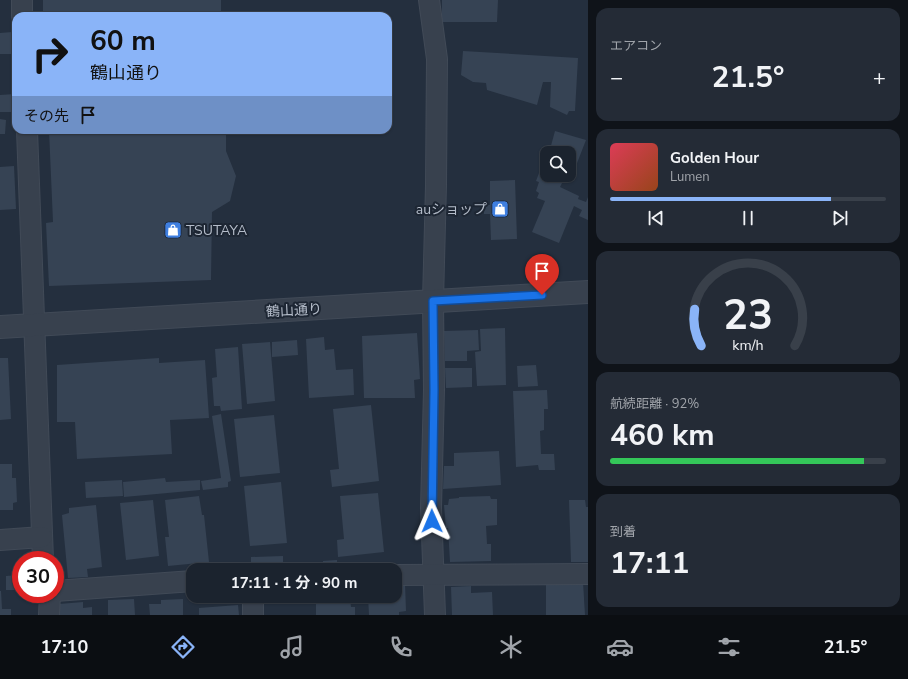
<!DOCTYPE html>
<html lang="ja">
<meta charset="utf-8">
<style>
:root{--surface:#1b232e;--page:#242b36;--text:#f1f3f6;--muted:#a0a4aa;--line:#39404a;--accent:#8ab4f8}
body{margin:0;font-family:"Nunito Sans","Noto Sans JP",sans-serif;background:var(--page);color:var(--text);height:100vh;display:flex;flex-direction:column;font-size:15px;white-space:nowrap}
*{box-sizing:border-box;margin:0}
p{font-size:13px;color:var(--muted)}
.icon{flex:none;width:22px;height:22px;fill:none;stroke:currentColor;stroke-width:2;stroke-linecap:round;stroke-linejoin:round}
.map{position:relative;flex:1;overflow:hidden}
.side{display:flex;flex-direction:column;gap:8px;padding:8px;background:#0f1319;width:320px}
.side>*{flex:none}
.hud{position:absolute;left:12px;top:12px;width:380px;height:122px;border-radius:12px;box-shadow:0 1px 3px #0004,0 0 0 1px var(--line);background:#8ab4f8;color:#111;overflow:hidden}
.fabs{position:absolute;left:540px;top:146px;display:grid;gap:8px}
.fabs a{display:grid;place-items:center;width:36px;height:36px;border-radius:8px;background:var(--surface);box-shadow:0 1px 3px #0004,0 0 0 1px var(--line);font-size:20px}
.speed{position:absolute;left:12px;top:551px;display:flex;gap:8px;font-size:20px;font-weight:700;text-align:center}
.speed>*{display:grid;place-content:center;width:52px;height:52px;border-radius:50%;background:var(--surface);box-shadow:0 1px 3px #0004,0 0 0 1px var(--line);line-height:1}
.speed .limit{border:6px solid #d22;background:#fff;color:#111}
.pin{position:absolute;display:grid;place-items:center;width:34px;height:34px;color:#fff;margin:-41px -17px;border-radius:50% 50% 50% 0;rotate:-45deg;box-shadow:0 0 4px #0007}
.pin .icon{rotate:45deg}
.me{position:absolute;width:44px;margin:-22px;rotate:359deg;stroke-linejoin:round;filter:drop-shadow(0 0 3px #0008)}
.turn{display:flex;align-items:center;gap:14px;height:84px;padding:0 12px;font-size:18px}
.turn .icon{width:52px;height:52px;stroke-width:2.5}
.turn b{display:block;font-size:28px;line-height:34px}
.then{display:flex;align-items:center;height:38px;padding:0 12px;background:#0003;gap:8px;font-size:15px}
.big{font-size:30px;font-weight:700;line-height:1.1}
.side .card{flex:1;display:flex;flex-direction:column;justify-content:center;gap:6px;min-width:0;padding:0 14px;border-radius:12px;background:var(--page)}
.side .dial{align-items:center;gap:0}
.dial svg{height:104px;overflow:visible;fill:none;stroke:var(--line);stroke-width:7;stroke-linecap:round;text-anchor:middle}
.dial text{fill:var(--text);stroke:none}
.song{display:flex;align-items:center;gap:12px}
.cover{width:48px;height:48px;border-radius:6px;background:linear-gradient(135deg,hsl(350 70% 55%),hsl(20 70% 35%))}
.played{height:4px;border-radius:2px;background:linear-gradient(90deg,var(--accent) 80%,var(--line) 80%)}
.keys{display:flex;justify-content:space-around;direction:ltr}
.heat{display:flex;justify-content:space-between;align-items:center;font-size:22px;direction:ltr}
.charge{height:6px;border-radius:3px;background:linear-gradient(90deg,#34c759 92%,var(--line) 0)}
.trip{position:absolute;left:186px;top:563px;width:216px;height:40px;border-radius:12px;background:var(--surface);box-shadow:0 1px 3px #0004,0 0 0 1px var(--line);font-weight:700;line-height:40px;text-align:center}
.menu{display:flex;height:64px;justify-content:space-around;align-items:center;background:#0b0e12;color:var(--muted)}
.menu .icon{width:28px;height:28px}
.menu .selected{color:var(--accent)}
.menu b{font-size:18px;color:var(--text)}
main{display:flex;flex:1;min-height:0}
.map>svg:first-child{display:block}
.building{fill:#364354}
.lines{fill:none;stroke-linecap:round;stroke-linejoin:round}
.minor-casing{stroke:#414a57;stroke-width:22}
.tertiary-casing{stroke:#414a57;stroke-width:24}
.minor{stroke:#38414e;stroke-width:20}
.tertiary{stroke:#38414e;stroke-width:22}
.route-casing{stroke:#114b97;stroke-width:10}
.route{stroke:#1a73e8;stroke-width:7}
.labels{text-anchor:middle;stroke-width:4;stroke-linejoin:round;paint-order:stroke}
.poi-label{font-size:14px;fill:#b4bcc9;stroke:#1d2633;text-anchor:end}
.street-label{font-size:14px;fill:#b4bcc9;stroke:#1d2633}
</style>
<main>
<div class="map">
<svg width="588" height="615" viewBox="0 0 588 615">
<rect width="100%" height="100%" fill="#242f3e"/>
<g class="building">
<rect x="43" y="0" width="178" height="16"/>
<path d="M442 0H498L497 22H442Z"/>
<path d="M12 32 13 54H0V33Z"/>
<path d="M463 51 578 58 575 111H569L567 115 550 107 551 82H543L537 105 487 90 486 83 473 82 461 75Z"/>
<path d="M15 94 16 112H0V95Z"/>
<path d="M0 119 6 120 5 134H0Z"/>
<path d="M49 130H226V151L236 176 230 201 212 212 211 280 49 286 46 223 53 222Z"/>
<path d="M555 131 586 140 572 176 569 175V153H549Z"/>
<path d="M14 166 16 209 0 210V167Z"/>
<path d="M539 173 562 183 560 187 579 196 578 199 586 202 588 197V220L579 216 582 210 574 206 559 243 532 232 545 201 537 198 539 193 536 191 539 182 536 181Z"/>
<path d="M515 180 517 239 491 240 490 214H484V205H490V181Z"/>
<path d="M505 328 506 385 477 386 475 352 481 351 480 329Z"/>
<path d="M478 330 479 350 467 351V361H445L444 331Z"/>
<path d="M417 333 420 379 414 380 415 398H364L362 336Z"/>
<path d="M324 337 325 350 334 349 336 370 353 369 354 395 309 398 306 339Z"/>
<path d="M297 340 298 355 272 357V342Z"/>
<path d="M270 342 275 401 247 404 242 344Z"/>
<path d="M238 347 242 409 221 411 220 406H214L212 378 217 377 215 349Z"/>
<path d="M0 358H8L11 419 0 420Z"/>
<path d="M159 358V363L205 360 209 418 170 420 172 454 77 459 75 422H57V365Z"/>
<path d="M536 365 538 386 518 387 517 366Z"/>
<path d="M445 368H472V387L446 388Z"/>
<path d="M547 390 548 409H544V430L540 431 541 454H554L555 470H539L538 465 516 467 513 391Z"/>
<path d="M371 405 379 481 332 487 330 470 339 469 333 409Z"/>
<path d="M221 414 231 481 228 482V487L203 490 201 481 221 478 212 416Z"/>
<path d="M274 415 280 473 240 477 234 419Z"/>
<path d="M499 451 501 485 443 489 444 466H454V453Z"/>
<path d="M0 464H12V478H16L17 502 13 503V510H0Z"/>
<path d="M165 478 166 482 200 480V490L124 497 123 482Z"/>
<path d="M122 480 123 496 86 498 85 482Z"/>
<path d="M281 482 287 543 250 546 244 486Z"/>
<path d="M378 493 384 552 338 557 337 540 344 539 340 496Z"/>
<path d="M199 496 202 515H204L209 562 168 566 165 537H169L165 500Z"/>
<path d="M490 496 491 499H497V525L486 526 487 544H491V561L450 562 448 528H446L444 505H448L449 499 459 498V497Z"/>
<path d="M153 500 159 556 126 560 120 503Z"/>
<path d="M569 500H585L586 507H588V562H571Z"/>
<path d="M96 505 102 567 87 569 88 577 68 578 62 515 69 513V508Z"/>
<path d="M283 556V566L251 567V557Z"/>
<path d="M337 560V566H323V561Z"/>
<path d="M19 575 20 590H6V576Z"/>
<path d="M583 582 585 615H546V584Z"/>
<path d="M405 584 406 611 399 612V615H369L368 596H395V585Z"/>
<path d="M471 586V593L492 592 493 615H452L451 587Z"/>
<path d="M0 591H1L2 609H11V615H0Z"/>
<path d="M316 596H350L351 607H355V615H316Z"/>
<path d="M134 599 135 615H108V600Z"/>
<path d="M183 599V615H150L149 604H161V600Z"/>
<path d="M83 602V608L92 607V615H60L59 604Z"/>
<path d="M238 605 239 615H199V608Z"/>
</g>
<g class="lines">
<defs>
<g id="minor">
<path d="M22 0V16"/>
<path d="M429 0 437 59 436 185 433 301 434 390 431 508 435 615"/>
<path d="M27 130 43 560"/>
<path d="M0 540 42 537"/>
<path d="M395 575 588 574"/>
<path d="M55 591 193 581"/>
<path d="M253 596V615"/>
<path d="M49 615 50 594"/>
</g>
<path id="tertiary" d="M0 327 588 292"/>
</defs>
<use href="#minor" class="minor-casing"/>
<use href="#tertiary" class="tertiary-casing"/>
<use href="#minor" class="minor"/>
<use href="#tertiary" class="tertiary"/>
</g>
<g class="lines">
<defs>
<path id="route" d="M432 521 434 390 433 301 542 295"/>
</defs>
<use href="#route" class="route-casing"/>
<use href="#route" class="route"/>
</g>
<defs>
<symbol id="shop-square" viewBox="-11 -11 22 22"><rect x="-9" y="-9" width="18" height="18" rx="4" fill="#3f7fe0" stroke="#1d2633"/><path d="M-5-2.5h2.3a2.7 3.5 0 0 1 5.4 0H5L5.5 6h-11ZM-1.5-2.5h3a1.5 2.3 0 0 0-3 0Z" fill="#fff"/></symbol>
</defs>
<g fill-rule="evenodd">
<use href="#shop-square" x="490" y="199" width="20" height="20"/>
<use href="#shop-square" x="163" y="220" width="20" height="20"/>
</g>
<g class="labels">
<g class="poi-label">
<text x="487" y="214">auショップ</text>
<text x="186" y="235" text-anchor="start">TSUTAYA</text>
</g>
<g class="street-label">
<text transform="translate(294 310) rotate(-3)" y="5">鶴山通り</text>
</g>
</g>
</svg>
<div class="fabs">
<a><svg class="icon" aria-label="search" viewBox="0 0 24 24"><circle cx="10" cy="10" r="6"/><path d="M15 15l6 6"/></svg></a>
</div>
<div class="speed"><div class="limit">30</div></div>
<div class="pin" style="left:542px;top:295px;background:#d93025"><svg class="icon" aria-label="arrive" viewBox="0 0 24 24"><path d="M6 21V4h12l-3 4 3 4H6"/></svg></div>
<svg class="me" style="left:432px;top:521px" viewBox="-20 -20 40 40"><path d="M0-17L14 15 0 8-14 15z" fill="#1a73e8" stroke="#fff" stroke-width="4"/></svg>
<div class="trip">17:11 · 1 分 · 90 m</div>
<div class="hud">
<div class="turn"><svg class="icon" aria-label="right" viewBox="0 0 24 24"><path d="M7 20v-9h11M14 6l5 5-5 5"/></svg><div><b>60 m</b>鶴山通り</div></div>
<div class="then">その先<svg class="icon" aria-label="arrive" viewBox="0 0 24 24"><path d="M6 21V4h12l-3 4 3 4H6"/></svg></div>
</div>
</div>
<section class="side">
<div class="card"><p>エアコン</p>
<div class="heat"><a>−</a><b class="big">21.5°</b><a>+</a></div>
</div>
<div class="card">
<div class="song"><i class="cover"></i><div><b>Golden Hour</b><p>Lumen</p></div></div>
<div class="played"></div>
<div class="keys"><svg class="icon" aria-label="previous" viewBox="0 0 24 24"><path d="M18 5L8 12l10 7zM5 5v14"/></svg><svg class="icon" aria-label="pause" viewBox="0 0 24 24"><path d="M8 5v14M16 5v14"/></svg><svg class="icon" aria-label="next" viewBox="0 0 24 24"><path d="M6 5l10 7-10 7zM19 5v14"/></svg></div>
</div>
<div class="card dial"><svg viewBox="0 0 100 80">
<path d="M14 69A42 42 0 1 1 86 69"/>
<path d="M14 69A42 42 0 0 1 9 41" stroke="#8ab4f8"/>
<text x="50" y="56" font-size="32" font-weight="700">23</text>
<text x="50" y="72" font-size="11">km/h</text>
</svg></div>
<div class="card"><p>航続距離 · 92%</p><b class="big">460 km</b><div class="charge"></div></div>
<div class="card"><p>到着</p><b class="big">17:11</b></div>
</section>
</main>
<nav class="menu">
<b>17:10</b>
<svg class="icon selected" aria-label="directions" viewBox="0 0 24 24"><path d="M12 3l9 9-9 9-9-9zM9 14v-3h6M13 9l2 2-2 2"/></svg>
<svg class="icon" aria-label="music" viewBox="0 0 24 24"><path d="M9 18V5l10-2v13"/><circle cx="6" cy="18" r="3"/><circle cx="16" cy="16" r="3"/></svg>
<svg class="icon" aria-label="phone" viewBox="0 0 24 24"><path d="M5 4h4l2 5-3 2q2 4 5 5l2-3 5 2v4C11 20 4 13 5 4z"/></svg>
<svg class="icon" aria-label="climate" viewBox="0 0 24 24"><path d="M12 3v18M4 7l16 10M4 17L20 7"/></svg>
<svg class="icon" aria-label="car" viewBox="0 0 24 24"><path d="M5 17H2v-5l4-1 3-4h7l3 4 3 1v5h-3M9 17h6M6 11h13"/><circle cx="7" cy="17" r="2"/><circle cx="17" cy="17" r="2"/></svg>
<svg class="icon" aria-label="filters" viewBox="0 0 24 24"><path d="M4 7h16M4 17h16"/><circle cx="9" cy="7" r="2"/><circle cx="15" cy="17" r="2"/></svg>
<b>21.5°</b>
</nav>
